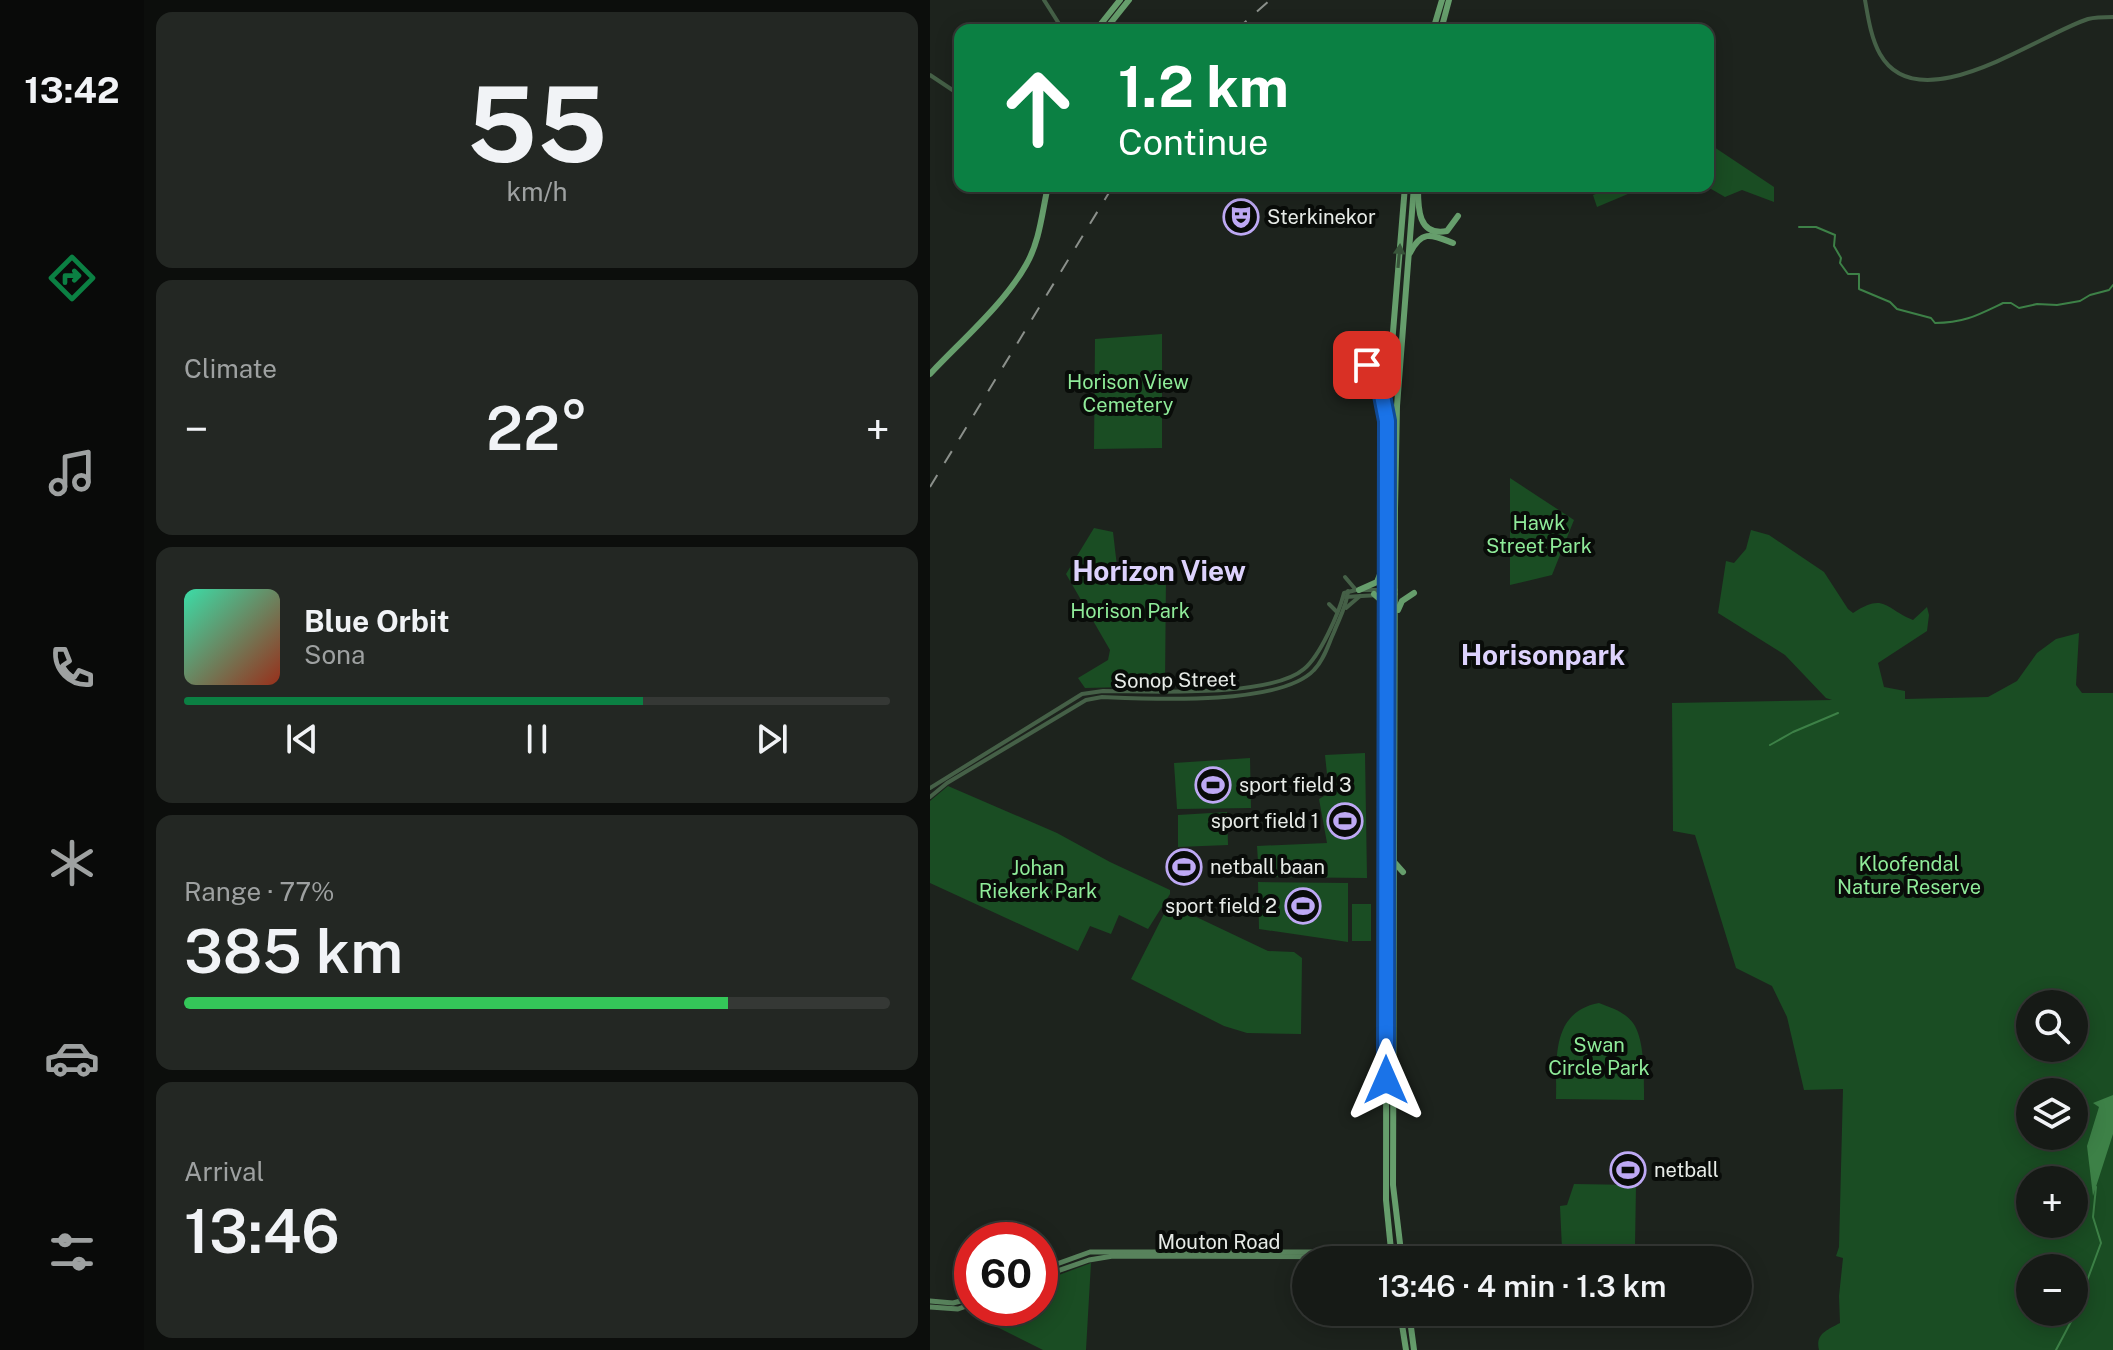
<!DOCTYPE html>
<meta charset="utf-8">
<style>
:root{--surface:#161a16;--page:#232723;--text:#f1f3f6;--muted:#9ea1a1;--line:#353835;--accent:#0b8043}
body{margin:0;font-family:"Public Sans",sans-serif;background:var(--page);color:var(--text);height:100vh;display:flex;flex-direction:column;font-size:30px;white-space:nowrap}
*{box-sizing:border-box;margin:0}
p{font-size:26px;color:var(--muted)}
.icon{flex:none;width:44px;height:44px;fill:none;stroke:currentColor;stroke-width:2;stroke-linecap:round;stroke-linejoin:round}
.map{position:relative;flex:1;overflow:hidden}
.drawer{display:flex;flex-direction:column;gap:12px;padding:12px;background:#0c0e0c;width:786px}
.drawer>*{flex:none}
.guide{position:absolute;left:24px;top:24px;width:760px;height:168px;border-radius:16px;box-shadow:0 4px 20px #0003,0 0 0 2px var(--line);background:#0b8043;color:#fff;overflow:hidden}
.tools{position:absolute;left:1086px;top:990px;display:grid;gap:16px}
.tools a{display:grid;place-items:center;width:72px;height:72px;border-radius:50%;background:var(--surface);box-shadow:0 4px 20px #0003,0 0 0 2px var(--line);font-size:40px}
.speed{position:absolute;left:24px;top:1222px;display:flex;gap:16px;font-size:40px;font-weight:700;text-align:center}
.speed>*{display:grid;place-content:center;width:104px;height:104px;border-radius:50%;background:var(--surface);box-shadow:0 4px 20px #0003,0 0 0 2px var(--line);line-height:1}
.speed .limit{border:12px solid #d22;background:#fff;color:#111}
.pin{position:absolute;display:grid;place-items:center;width:68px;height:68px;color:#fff;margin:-34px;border-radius:16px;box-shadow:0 4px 12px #0006}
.me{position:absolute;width:88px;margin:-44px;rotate:0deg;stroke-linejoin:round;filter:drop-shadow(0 0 6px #0008)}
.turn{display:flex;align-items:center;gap:28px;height:168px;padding:0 32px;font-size:36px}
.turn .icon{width:104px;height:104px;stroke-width:2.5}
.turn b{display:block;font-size:56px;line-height:68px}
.big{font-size:60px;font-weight:600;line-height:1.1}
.drawer .card{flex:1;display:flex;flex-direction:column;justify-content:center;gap:12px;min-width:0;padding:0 28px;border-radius:16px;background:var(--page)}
.drawer .dial{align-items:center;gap:0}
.dial b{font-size:104px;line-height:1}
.song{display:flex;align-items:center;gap:24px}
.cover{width:96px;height:96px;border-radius:12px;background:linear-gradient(135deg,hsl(160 70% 55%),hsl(10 70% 35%))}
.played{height:8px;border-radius:4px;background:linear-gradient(90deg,var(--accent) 65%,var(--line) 65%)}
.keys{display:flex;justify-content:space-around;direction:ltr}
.heat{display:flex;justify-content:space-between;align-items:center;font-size:44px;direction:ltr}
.charge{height:12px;border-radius:6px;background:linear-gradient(90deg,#34c759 77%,var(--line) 0)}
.trip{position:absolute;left:362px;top:1246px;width:460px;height:80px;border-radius:40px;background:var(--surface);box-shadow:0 4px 20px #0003,0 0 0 2px var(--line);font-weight:600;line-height:80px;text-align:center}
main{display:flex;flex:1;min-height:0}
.menu{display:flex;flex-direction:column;width:144px;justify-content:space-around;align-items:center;background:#090a09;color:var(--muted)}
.menu .icon{width:56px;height:56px}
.menu .current{color:var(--accent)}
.menu b{font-size:36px;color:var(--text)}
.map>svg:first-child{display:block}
.green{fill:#1a4d23;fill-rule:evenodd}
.water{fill:#3d8147}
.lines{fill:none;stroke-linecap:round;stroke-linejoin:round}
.stream{stroke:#3d8147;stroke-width:2}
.tertiary{stroke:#456047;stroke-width:4}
.secondary{stroke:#58835c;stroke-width:5}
.primary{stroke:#669e6c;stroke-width:6}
.rail{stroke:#8b908b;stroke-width:2;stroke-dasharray:14 14;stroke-linecap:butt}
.oneway{fill:#38553a}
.route-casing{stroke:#114b97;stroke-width:20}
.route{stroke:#1a73e8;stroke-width:14}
.labels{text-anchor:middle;stroke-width:8;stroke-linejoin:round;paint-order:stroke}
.poi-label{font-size:20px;fill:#e7ebe7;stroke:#090c09;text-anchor:start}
.park-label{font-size:20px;fill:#8feb99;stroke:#090c09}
.street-label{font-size:20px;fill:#e7ebe7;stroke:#090c09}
.district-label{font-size:28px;font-weight:bold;fill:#ddd2fd;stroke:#090c09}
</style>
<main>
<nav class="menu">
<b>13:42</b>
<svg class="icon current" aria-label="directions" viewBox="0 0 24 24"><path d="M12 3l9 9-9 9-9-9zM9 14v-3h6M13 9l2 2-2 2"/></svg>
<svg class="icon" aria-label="music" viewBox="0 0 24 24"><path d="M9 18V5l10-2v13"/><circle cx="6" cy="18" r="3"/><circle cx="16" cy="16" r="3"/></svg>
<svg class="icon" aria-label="phone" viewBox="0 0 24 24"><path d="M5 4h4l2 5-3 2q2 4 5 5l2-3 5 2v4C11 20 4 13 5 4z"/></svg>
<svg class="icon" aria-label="climate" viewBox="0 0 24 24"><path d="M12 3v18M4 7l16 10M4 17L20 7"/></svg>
<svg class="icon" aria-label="car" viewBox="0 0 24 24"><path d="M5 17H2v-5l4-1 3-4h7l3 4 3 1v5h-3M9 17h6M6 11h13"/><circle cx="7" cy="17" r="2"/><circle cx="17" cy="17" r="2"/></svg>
<svg class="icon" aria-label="filters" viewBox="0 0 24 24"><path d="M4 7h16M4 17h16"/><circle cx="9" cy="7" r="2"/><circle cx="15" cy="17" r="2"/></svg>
</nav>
<section class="drawer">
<div class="card dial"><b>55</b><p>km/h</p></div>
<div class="card"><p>Climate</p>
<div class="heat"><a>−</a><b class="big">22°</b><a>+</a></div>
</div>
<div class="card">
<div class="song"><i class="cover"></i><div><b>Blue Orbit</b><p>Sona</p></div></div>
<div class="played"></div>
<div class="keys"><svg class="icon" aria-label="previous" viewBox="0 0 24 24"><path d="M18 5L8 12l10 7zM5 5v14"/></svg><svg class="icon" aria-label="pause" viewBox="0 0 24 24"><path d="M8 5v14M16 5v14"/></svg><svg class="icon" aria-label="next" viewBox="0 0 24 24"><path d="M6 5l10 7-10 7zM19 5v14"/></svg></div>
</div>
<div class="card"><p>Range · 77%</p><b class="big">385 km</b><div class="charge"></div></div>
<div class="card"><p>Arrival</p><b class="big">13:46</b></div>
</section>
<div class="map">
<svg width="1183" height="1350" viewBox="0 0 1183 1350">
<rect width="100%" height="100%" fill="#1d231d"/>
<g class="green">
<path d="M778 143 844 187V202L812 190 795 197 776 186H778Z"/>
<path d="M686 186H717L667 207 663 195Z"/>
<path d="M232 334V448L164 449 165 339Z"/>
<path d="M580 478 644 520 622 575 580 585Z"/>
<path d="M164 528 183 532 188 575H236L235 686 155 688 148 678 178 660 180 650 136 574Z"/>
<path d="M821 530 839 535 894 572 918 609 923 613C955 592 955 609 983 620L997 607 999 615 997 631 948 663 954 687 975 691V699L1058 697 1087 681 1107 653 1126 639 1149 633 1146 685 1152 693H1183V1350H889C885 1334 897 1330 910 1323L909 1296 913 1258 906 1256 909 1247 913 1089 874 1090 857 1017 842 986 806 968 765 835 743 831 742 703 902 700 896 698 855 655 788 613 796 561 804 563 816 549ZM1100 1004H1144V1048H1100ZM1100 1092H1144V1136H1100ZM1100 1180H1144V1224H1100ZM1100 1268H1144V1312H1100Z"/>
<path d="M435 753 437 878 329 877 327 846 397 843 389 799 399 793 395 755Z"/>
<path d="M320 758 321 808 247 809 244 763Z"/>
<path d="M18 786 127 833 180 862 240 890V894L218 929 189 915 181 934 160 926 148 951 0 883V801Z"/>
<path d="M297 812 298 845 248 847V815Z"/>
<path d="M245 852 264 853 263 880H246Z"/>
<path d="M328 882 418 883V942L329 929Z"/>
<path d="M239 904 338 951 364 952 372 958 371 1034 317 1033 294 1026 201 979Z"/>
<rect x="422" y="904" width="19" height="37"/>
<path d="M669 1003C681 1008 694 1011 703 1023 715 1039 714 1079 714 1100L626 1099C627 1061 620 1012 669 1003Z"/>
<path d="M644 1184 706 1185 705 1246 632 1249 630 1206 637 1205Z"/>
<path d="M161 1263 156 1350H113L39 1313 42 1308H110V1282Z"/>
</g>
<path class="water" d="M1183 1095V1134L1163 1196 1157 1146 1169 1107 1163 1103Z"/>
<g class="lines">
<g class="stream">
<path d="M869 227H886L905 235 904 246 911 258 910 263 918 274H929V289L960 302 967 309 1001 318 1005 323C1034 323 1048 315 1073 303H1081L1089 308 1107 304 1127 305 1150 301 1160 295 1179 290 1183 285"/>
<path d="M840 745 863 732 908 713"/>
<path d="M1126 1350 1144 1316 1171 1243 1163 1217 1166 1187"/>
</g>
<g class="tertiary">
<path d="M114 0 133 30"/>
<path d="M935 0C938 17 941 38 950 54 989 123 1108 35 1158 19 1166 17 1175 17 1183 17"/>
<path d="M0 75 30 95"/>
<path d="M415 577 426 590"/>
<path d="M415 597 466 594"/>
<path d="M399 604 406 611"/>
<path d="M416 608 430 596"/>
<path d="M298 687 305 679"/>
<path d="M0 788 152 694 173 691C219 691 340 698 374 669 390 656 409 613 414 593L426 590H466"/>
<path d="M0 797 17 783 156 700 172 697C220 699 350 706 384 670 394 660 398 645 404 632 409 619 417 605 418 591"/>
</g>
<g class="secondary">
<path d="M110 1270 160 1252H471"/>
<path d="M110 1277 159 1260 183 1256 472 1257"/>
<path d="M0 1301 23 1303 42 1298"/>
<path d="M0 1307 28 1309 42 1304"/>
</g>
<g class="primary">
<path d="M166 30 190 0"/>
<path d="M175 30 199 0"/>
<path d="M503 30 512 0"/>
<path d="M511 30 519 0"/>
<path d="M488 186C488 206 487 237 517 231L528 216"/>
<path d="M480 253C492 229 502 235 523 243"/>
<path d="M437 365 449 380 454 405"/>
<path d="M0 374C31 341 74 304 96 265 110 241 112 212 118 186"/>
<path d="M429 590 447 582 454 564"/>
<path d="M444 594 453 602 455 612"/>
<path d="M468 610 472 601 484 593"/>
<path d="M465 863 473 872"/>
<path d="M462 1260 456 1200 457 405 475 186"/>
<path d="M472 1260 463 1185 465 509 467 406 484 186"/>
<path d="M485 1260 490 1257"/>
<path d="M470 1312 476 1350"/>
<path d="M479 1312 484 1350"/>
</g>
<g class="rail">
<path d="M306 30 340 0"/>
<path d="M0 487 183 186"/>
</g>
</g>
<defs><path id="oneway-solid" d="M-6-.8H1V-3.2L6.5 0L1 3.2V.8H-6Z" transform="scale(2)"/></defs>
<use class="oneway" href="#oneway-solid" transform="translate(469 256) rotate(-85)"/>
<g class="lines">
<defs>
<path id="route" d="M437 365 449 380 457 421 456 1080"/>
</defs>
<use href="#route" class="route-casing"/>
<use href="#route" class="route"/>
</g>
<defs>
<symbol id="theatre-ring" viewBox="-11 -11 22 22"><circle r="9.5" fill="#090c09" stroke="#bea9f4" stroke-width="1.5"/><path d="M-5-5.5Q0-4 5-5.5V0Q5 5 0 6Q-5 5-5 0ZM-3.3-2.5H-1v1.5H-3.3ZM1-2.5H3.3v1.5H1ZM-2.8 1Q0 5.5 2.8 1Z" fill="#bea9f4"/></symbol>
<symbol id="stadium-ring" viewBox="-11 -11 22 22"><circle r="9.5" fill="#090c09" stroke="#bea9f4" stroke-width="1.5"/><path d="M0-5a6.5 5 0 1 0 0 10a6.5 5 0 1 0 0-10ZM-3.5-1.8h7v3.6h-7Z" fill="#bea9f4"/></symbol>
</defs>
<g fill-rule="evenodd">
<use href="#theatre-ring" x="291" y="197" width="40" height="40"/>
<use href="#stadium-ring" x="263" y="765" width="40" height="40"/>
<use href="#stadium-ring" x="395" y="801" width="40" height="40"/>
<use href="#stadium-ring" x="234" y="847" width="40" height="40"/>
<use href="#stadium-ring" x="353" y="886" width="40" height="40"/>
<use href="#stadium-ring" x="678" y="1150" width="40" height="40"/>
</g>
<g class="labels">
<g class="poi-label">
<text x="337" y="224">Sterkinekor</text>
<text x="309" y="792">sport field 3</text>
<text x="389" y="828" text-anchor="end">sport field 1</text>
<text x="280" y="874">netball baan</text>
<text x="347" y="913" text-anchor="end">sport field 2</text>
<text x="724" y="1177">netball</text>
</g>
<g class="park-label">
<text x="198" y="389">Horison View<tspan x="198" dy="23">Cemetery</tspan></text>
<text x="609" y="530">Hawk<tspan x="609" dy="23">Street Park</tspan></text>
<text x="200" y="618">Horison Park</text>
<text x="979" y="871">Kloofendal<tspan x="979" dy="23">Nature Reserve</tspan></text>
<text x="108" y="875">Johan<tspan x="108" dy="23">Riekerk Park</tspan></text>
<text x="669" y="1052">Swan<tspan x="669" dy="23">Circle Park</tspan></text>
</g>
<g class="street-label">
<text transform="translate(245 680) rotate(-1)" y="7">Sonop Street</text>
<text x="289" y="1249">Mouton Road</text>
</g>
<g class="district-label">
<text x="229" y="581">Horizon View</text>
<text x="613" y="665">Horisonpark</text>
</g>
</g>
</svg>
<div class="tools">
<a><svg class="icon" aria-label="search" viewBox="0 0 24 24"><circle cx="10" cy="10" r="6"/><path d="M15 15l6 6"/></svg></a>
<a><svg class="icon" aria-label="layers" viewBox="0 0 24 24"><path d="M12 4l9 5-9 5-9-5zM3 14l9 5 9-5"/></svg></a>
<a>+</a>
<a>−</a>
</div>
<div class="speed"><div class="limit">60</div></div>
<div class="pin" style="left:437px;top:365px;background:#d93025"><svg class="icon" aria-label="arrive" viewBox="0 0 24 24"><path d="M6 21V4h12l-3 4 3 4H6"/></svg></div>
<svg class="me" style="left:456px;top:1080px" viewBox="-20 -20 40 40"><path d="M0-17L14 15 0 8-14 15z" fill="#1a73e8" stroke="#fff" stroke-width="4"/></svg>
<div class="trip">13:46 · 4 min · 1.3 km</div>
<div class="guide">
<div class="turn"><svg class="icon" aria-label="ahead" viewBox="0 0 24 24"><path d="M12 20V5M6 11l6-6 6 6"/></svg><div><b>1.2 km</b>Continue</div></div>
</div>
</div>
</main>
